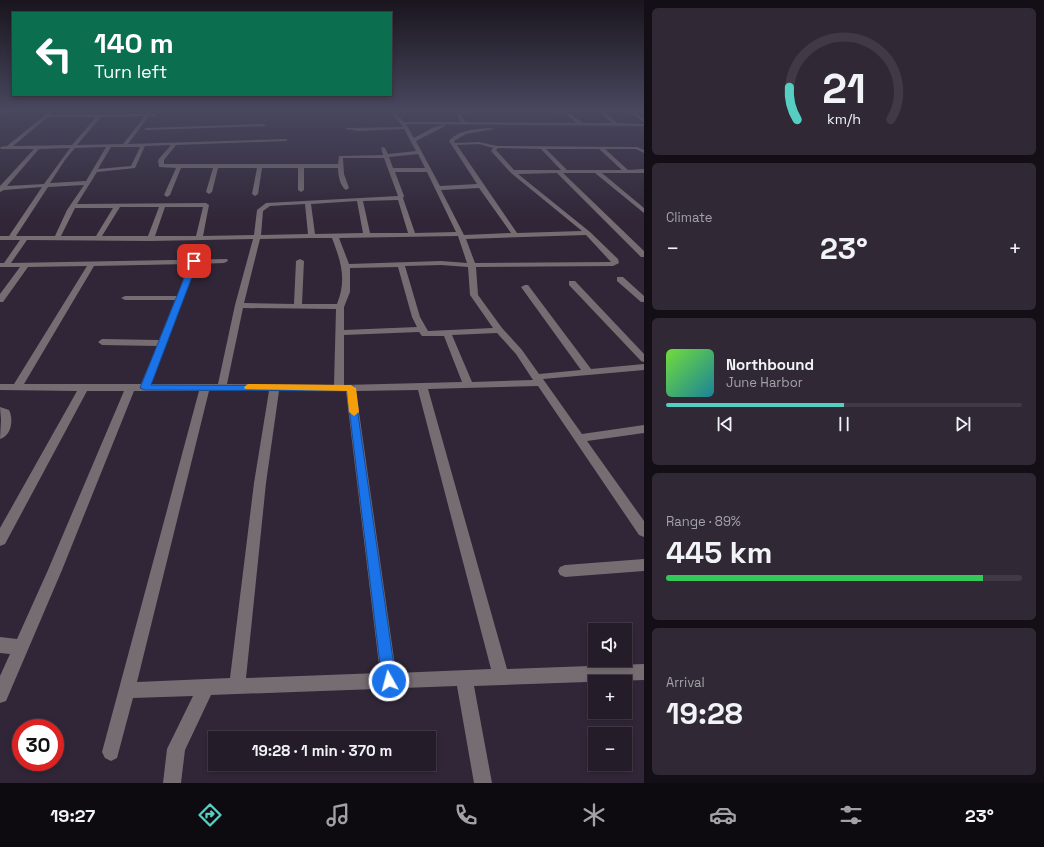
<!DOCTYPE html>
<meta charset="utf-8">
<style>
:root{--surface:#241c29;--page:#302935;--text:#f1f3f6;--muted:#a3a1a8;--line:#413a46;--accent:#57cec2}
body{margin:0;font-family:"Space Grotesk",sans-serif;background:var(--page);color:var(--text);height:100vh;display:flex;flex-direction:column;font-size:15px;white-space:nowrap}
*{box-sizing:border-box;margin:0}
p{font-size:13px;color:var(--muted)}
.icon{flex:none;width:22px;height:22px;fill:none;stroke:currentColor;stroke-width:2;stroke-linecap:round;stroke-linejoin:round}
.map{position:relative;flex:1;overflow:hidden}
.panel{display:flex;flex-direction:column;gap:8px;padding:8px;background:#140f17;width:400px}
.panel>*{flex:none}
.top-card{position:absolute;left:12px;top:12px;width:380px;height:84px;border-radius:0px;box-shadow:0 2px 6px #0003,0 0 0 1px var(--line);background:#0b6e4f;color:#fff;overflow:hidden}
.fabs{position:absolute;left:588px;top:623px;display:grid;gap:8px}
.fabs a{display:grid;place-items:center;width:44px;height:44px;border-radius:0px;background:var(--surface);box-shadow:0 2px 6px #0003,0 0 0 1px var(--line);font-size:20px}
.speed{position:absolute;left:12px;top:719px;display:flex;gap:8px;font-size:20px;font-weight:700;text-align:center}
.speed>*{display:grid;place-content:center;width:52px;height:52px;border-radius:50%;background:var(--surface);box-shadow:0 2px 6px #0003,0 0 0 1px var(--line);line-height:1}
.speed .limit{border:6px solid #d22;background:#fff;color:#111}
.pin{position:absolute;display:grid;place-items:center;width:34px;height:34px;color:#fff;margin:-17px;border-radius:8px;box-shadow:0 2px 6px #0006}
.me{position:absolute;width:44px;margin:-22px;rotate:353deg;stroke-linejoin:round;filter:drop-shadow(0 0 3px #0008)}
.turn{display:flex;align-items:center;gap:14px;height:84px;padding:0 16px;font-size:18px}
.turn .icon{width:52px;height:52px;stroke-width:2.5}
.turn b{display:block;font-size:28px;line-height:34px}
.big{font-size:30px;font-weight:600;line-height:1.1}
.panel .card{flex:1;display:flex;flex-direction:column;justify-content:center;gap:6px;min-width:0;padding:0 14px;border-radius:6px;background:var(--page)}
.panel .dial{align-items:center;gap:0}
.dial svg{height:104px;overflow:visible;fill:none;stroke:var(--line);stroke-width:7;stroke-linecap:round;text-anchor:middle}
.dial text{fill:var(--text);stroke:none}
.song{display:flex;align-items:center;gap:12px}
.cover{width:48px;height:48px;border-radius:6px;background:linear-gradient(135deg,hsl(100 70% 55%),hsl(190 70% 35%))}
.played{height:4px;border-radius:2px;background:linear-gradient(90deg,var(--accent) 50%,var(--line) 50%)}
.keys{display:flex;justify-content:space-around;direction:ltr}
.heat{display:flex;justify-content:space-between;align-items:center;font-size:22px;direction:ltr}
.charge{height:6px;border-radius:3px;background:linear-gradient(90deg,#34c759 89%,var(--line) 0)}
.trip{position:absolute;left:208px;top:731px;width:228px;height:40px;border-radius:0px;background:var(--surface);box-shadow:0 2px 6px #0003,0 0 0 1px var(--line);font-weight:600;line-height:40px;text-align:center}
.tab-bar{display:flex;height:64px;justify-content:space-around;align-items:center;background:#0e0b10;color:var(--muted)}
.tab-bar .icon{width:28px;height:28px}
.tab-bar .current{color:var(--accent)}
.tab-bar b{font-size:18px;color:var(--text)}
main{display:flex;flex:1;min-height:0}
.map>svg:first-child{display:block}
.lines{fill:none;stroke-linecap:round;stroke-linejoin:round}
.minor{fill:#766d73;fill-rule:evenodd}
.route{fill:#1a73e8;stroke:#114b97}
.slow{fill:#f59e0b}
</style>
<main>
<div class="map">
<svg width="644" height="783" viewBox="0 0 644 783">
<rect width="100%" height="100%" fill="#302637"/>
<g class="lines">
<g class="minor">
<path d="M0 111H5L0 114Z"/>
<path d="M50 111H55L51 115 146 114 148 111H152L151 114H156V116H149L128 144 286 139 288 140 286 141 176 145 164 160V164H338L339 156 383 155 381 148 383 147 385 148 388 154 416 151 404 129 358 131 345 129 347 128 403 127 390 111H394L404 122H461L456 114 469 111 468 113 461 115 466 122 577 123 567 115 553 111 569 113 583 123H612L598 111H603L617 123 644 124V126L406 124 414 138 432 128 443 125 445 126 416 141 440 186 477 184 449 141C459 129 477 129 492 128L494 129 466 134 454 141 455 143 479 142 497 146 637 147 644 150V153L636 149H605L628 170 644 169V173H602L644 208V213L595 173H563L644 251V257H641L557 173 518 174 590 232 618 259 619 263 613 266 476 267 478 295 502 328 522 350 539 374 581 370 521 287 525 285H528L591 369 644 364V370L543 379 582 434 644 425V433L587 441 644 521V537L639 535 538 386 428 389 507 669 644 664V680L474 686 492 783H474L457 686 211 695 185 750 181 783H163L167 749 193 696 133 698 117 758 111 761 105 758 102 752 199 391H134L62 570 6 701 0 703V676L10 654 0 653V637L17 639 48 570 124 391H87L5 544 0 546V528L77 391 0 390V384H14L87 266 28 267 3 302H0V294L20 267H0V263H4L20 240H0V236H9L42 187 4 190 0 192V186L34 149H1L0 147 7 146ZM145 116 123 144 77 145 101 117ZM48 117H96L72 145 13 146ZM479 144 493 148 491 151 511 173 582 231 517 233 457 145ZM171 145 158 160 159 167 176 168 164 195 167 197 170 195 181 168H213L206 192 209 194 212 192 218 168H257L252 194 255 196 258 194 262 168H298V190L301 192 304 190V168H338C338 175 340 186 346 190L349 188 344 174 343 158H384L398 196 266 203 257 210 254 235 203 236 209 205 206 203 77 204 97 172 135 168 145 146ZM106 147 86 181 50 183 65 160 75 148ZM111 147H140L131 166 98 169ZM70 148 44 184 7 186 39 149ZM498 148 541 149 561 170H514L496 150ZM546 149H599L622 170H567ZM418 154 425 168H393L389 157ZM395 172H427L456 232 415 233 403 198 404 196ZM84 185 67 210 55 236H16L48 187ZM479 188 511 233 464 235 441 190ZM398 200 408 233H370L363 201ZM357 201 363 233 315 234 311 204ZM305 204 308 234 261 235 263 211 270 206ZM120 207H159L148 236H102ZM165 207H203L196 236H155ZM75 208H113L96 236H61ZM586 235 611 262 475 263 466 239ZM458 236 467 263 441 261 349 264 339 238ZM310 238H332C341 262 347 279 337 304H302L304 261 300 259 296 261 294 304 244 303 260 239ZM253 239 235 305 218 384H151L197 264 224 263 228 261 227 259 11 263 27 240 150 241ZM189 264 177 296H125L121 298 125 300H175L159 340 102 339 98 342 102 345 157 346 141 384H24L94 266ZM441 265 468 267 470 295 493 328 428 331 420 317 405 266ZM398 267 412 317 417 327 344 330V307L350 292V268ZM243 308 336 309 334 385 227 384ZM419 332 422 336H444L462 382 344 385V335ZM497 333 516 354 533 380 472 382 452 335ZM418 390 491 669 396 673 356 391ZM209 391H269L254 483 230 678 137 682ZM279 391H346L380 673 246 678 266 483Z"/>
<path d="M628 111H633L644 119V122Z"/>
<path d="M264 124 266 126 146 130 144 129 146 128Z"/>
<path d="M617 277H623L644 296V302H641L617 281Z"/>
<path d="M569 281H575L644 354V362L641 361 569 285Z"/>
<path d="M0 407 9 410C14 420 11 436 0 439L1 420Z"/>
<path d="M644 559V571L565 577 560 575 558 571 560 567 565 565Z"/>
</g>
</g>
<linearGradient id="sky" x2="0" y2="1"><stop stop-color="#1a151e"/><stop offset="0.5" stop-color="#48475e"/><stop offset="1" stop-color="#48475e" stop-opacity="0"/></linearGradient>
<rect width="644" height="221" fill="url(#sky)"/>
<path class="route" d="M194 259 198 261 151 385 354 386 396 681 394 686 389 688 384 686 382 681 347 391 145 390 140 388 191 261Z"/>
<path class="slow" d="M248 384 351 385 356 388 359 412 354 416 349 412 347 391 245 389 244 387Z"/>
</svg>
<div class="fabs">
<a><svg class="icon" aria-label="sound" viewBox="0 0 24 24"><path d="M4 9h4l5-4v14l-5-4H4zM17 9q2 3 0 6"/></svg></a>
<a>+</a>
<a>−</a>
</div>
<div class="speed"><div class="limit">30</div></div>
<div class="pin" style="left:194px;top:261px;background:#d93025"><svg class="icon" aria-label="arrive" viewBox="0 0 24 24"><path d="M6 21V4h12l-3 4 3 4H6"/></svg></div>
<svg class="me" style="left:389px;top:681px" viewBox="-20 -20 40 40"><circle r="17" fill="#1a73e8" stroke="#fff" stroke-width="3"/><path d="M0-11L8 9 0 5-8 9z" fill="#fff"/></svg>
<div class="trip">19:28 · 1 min · 370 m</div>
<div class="top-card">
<div class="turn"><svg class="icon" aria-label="left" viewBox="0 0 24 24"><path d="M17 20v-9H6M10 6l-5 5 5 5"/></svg><div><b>140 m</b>Turn left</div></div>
</div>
</div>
<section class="panel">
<div class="card dial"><svg viewBox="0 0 100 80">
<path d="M14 69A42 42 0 1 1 86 69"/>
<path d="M14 69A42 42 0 0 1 8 44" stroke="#57cec2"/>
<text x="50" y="56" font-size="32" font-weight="700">21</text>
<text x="50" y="72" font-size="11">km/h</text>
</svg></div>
<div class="card"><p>Climate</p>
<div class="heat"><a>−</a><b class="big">23°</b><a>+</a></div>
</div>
<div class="card">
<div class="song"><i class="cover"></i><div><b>Northbound</b><p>June Harbor</p></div></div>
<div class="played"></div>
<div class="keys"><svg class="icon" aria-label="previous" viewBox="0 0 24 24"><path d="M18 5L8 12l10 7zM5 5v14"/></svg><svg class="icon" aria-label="pause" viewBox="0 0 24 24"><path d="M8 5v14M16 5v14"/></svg><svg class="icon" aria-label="next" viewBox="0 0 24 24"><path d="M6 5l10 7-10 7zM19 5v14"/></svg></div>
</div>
<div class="card"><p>Range · 89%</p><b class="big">445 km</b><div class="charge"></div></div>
<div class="card"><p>Arrival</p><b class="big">19:28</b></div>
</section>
</main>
<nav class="tab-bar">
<b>19:27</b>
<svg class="icon current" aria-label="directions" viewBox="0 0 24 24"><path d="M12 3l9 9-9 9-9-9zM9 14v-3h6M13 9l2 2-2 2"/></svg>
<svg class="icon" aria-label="music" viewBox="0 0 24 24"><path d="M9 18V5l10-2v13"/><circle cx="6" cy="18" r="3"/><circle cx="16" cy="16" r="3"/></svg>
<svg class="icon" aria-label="phone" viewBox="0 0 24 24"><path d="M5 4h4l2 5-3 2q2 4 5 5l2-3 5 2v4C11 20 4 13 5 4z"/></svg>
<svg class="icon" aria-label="climate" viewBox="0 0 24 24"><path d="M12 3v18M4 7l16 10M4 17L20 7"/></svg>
<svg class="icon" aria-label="car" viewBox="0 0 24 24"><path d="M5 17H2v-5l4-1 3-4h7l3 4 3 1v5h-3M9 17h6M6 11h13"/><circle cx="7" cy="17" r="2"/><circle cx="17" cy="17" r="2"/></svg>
<svg class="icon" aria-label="filters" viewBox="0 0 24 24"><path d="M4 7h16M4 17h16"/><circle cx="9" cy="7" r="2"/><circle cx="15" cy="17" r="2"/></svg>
<b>23°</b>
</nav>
